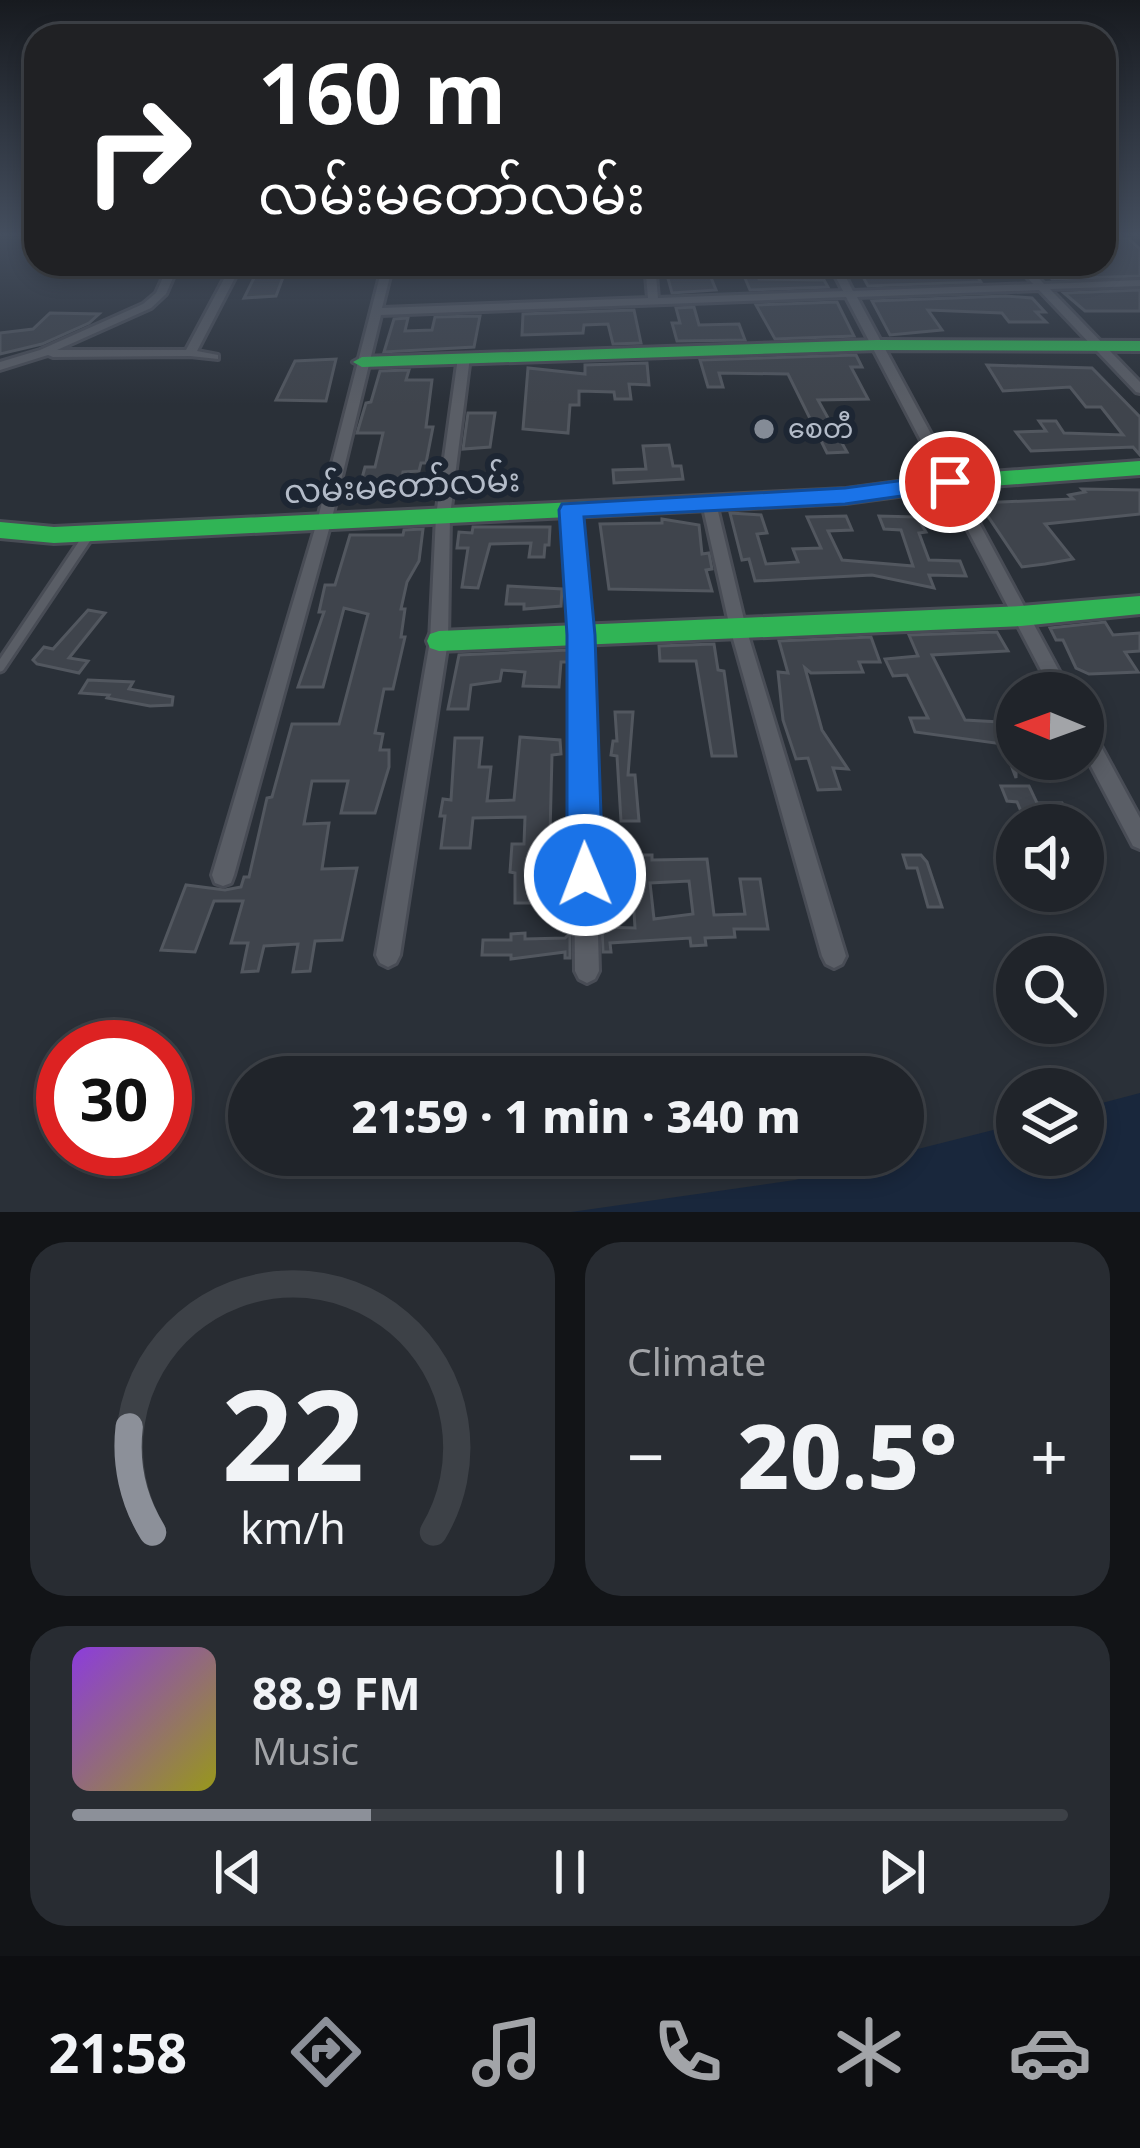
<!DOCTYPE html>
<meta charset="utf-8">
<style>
:root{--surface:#20242a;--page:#282c32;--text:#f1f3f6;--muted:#a2a4a8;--line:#3d4147;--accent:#8c9099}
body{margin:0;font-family:"Noto Sans","Noto Sans Myanmar",sans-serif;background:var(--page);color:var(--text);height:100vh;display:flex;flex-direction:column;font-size:45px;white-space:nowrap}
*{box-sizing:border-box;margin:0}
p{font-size:39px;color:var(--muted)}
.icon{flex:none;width:66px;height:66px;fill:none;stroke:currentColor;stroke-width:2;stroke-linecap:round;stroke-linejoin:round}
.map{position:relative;height:1212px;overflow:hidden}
.side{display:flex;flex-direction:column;gap:30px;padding:30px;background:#121417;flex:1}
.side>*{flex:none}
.banner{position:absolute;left:24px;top:24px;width:1092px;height:252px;border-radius:36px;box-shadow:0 6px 18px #0003,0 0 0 3px var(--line);background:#202124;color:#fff;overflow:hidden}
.needle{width:78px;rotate:271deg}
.controls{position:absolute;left:996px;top:672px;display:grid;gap:24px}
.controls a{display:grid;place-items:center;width:108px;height:108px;border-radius:50%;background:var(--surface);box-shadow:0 6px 18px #0003,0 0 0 3px var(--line);font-size:60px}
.speed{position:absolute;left:36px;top:1020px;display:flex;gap:24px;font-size:60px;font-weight:700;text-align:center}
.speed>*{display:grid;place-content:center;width:156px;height:156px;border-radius:50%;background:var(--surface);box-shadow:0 6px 18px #0003,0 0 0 3px var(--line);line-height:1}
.speed .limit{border:18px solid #d22;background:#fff;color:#111}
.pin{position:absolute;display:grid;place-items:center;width:102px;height:102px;color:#fff;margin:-51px;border:6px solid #fff;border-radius:50%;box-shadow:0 3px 12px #0007}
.me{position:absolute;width:132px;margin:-66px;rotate:359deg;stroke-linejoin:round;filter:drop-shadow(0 0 9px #0008)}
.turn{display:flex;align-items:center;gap:42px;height:252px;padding:0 36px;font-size:54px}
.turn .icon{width:156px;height:156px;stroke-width:2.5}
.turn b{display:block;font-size:84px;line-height:102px}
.big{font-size:90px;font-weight:800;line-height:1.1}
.side .widget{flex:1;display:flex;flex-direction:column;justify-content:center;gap:18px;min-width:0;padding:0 42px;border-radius:36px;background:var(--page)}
.side .dial{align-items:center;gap:0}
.dial svg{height:312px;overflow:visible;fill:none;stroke:var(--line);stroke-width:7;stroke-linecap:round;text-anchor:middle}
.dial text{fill:var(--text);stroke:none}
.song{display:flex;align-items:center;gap:36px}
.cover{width:144px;height:144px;border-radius:18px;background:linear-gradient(135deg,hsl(270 70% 55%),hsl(60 70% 35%))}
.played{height:12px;border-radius:6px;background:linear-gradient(90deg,var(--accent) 30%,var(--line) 30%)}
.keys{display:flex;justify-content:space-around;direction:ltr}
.heat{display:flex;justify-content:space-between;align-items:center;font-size:66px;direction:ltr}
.side .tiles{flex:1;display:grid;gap:30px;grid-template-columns:1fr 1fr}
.widget:last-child{grid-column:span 2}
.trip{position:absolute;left:228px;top:1056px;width:696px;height:120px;border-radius:60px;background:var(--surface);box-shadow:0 6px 18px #0003,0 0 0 3px var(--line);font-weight:800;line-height:120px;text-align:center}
.tabs{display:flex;height:192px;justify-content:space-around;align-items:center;background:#0d0e11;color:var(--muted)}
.tabs .icon{width:84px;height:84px}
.tabs .selected{color:var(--accent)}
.tabs b{font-size:54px;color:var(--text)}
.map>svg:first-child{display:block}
.water{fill:#19273c}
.building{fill:#3f444c;stroke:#52575f;stroke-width:3;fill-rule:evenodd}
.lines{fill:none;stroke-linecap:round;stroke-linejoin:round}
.lane-casing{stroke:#484c55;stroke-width:15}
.street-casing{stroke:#484c55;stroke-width:6}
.fast-casing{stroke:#484c55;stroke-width:6}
.lane{stroke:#5a5e66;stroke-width:9}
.street{fill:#5a5e66;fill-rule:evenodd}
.fast{fill:#30b455;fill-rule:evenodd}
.route{fill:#1a73e8;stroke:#114b97;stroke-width:3}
.poi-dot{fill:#848b96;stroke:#1d2633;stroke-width:4.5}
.labels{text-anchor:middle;stroke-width:12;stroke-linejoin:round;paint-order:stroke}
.far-poi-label{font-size:27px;fill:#b4bcc9;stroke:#1d2633;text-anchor:start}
.street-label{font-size:33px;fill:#b4bcc9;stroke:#1d2633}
</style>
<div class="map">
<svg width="1140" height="1212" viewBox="0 0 1140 1212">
<rect width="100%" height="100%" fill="#2a3038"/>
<path class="water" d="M1140 1093V1212H571L795 1180 1017 1124V1155H1083V1108Z"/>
<g class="building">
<path d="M1104 237 1128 238 1140 249V276L1052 279 1039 264H1104Z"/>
<path d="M664 264 707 268 716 290 672 293Z"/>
<path d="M739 264H752L759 279 824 280 828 287 750 290Z"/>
<path d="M856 264H969L981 282 868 286Z"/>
<path d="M257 272H285L276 296 244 298Z"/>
<path d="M1140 290V311H1085L1064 293Z"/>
<path d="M1006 296 1032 298 1045 312H1036L1046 322H1009L1002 313 928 310 942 330 890 335 872 301Z"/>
<path d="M837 302 854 336 775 339 756 305Z"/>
<path d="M694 307 699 325 739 324 745 340 677 341 672 323H680L676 308Z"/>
<path d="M634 310 641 343 613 344 608 324 584 325 583 333 522 335 523 314Z"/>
<path d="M50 313 99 314 89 323 42 344 0 354V333L33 329Z"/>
<path d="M480 316 474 347 384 352 394 319 408 318 405 331 432 330 435 317Z"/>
<path d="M856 355 862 367H851L868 399 818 400 847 452 827 453 788 374 719 373 723 387H708L700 360Z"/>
<path d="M336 359 326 401 276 400 295 361Z"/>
<path d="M647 363 649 385 629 384 631 399H615L614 392 579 391V405H570L568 433 523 429 528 368 585 374V365Z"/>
<path d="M987 365 1092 368 1140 417V455L1133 447 1031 451 1016 432 1046 431 1039 421H1056L1064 433 1123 435 1101 407H1086L1070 387 1003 391Z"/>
<path d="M409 370 406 380H432L426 427H433L426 463H421L419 471 403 472 399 493H358L365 467H375L383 433H357L366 403 371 402 380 371Z"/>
<path d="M468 413H495L490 447 463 449Z"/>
<path d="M669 445 673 466H681L683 479 614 483 613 470 646 469 643 446Z"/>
<path d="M1082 489 1140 490V514L1045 524 1073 559 1045 564 1022 567 979 503 1073 499 1069 495 1085 492Z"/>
<path d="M730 513 761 515 767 533 757 534 766 564 798 562 793 549 821 548 807 517 846 516 852 530 828 531 842 560 913 566 901 530 884 529 879 516 917 517 926 532 919 533 929 560 960 561 966 576 929 575 934 588 872 575 755 581 749 559 742 560Z"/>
<path d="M662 519 699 525 702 554 709 553 712 569 706 570 712 591 609 589 600 524 662 523Z"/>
<path d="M473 527H550L549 545H545L544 557H529L531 543 490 544 478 588 462 587 468 548H457L459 532 472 533Z"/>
<path d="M423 529 419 561 407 582 401 609H405L401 637H405L393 689H384L375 733 383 734 380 750H389V767L375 813H341L348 781H312L304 824 329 823 322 869 357 868 342 940 315 941 310 971 293 972 298 944 264 946 258 971 242 972 248 943H231L243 901H214L195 952 161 950 186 885 225 890 241 887 244 877H249L267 798 272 797 292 724H339L368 614 344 608 323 687H298L324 612H319L325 585H335L350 535H403L404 530Z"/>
<path d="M508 586 562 589 561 606 524 609V604H506Z"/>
<path d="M88 610 105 613 69 658 88 661 79 673 37 664 33 660 44 647 53 649Z"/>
<path d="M1105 622 1113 635 1140 633V651L1125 652 1138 672 1089 674 1076 668 1063 640H1056L1050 628Z"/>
<path d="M997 632 1008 651 932 655 965 720 1017 723 1016 778 1003 744 915 732 910 718H928L907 675 893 676 885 659 918 656 909 635Z"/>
<path d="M871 637 880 662H859L863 672 811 673 805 668 822 730 848 769 833 768 840 789 818 790 808 758 796 759 783 720 778 672 788 673 779 641Z"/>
<path d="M714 644 718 670 724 671 736 756H712L696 661H660L659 646Z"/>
<path d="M568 650V662H561L559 687 523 686 525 672 502 670 500 681 471 685 468 709H448L459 655Z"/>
<path d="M88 680 133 682 129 689 173 697 172 705 150 706 107 698 109 695 80 693Z"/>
<path d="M615 712H633L628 775H635L639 821H621L617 756 611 755 613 741H617Z"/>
<path d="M520 737 560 740 561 754 552 755 549 874 529 873 530 903H515V873L510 872 512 844H524L525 817 473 818 470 848H441L445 816H440L443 799 451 800 455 738H482L479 767H491L487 801 514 800Z"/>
<path d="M1001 786H1029L1037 803H1062L1069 819 1027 825 1017 802 1007 801Z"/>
<path d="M624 855H652V860L707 859 714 915 745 914 740 879H760L768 929H734L735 937 705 938 706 945 691 946 690 938 610 943 611 952H603L602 927 635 928 632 881H625ZM689 881 693 914 654 919 650 883Z"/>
<path d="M903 855H921L927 862 942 907H928L917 868H907Z"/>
<path d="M525 933V939L565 938 570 933V958H565V952L511 959V955H482L483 940H511V934Z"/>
</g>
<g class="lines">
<defs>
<path id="lane" d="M0 667 90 533"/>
<g id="street">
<path d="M169 264H179L166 294 151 308 57 350H186L232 264H300L295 267 240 268 197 351 218 355V359L190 356 53 357 48 355 0 370V362L40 350 143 304 156 293Z"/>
<path d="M383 264H393L382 308 648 298 645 264H655L658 298 843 291 829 264H839L853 291 1033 284 1015 264H1026L1044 284 1140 280V286L1050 289 1140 382V393L1136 392 1039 290 857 297 1071 693H1053L846 297 381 315 331 522 234 875 231 883 223 886 215 883 212 875 317 522Z"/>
<path d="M464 354 470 357 450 516 448 641 400 955 396 963 388 967 380 963 376 955 430 641 436 516 458 357Z"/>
<path d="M709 498 716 503 746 628 846 956 842 964 834 968 826 964 822 956 730 628 702 503Z"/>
<path d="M571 505 578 510 590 635 599 971 595 979 587 983 579 979 575 971 572 635 564 510Z"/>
<path d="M1083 724 1090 726 1140 818V849L1133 846 1083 751Z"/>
</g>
<g id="fast">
<path d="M877 340 1140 341V351L877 350 362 367 353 362 362 357Z"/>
<path d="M1140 461V475L950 489 846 503 54 543 0 538V522L54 527 846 489 950 475Z"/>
<path d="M1140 596V614L1021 626 439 651 430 648 427 641 430 634 439 631 1021 606Z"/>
</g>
</defs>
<use href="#lane" class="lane-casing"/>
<use href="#street" class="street-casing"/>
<use href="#fast" class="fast-casing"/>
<use href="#lane" class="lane"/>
<use href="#street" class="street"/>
<use href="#fast" class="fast"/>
</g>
<linearGradient id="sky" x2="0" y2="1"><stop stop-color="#171a1f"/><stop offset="0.58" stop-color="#444e5e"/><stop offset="1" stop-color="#444e5e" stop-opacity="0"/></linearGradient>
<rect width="1140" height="405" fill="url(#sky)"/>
<path class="route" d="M950 474 962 482 958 488 845 504 584 517 595 635 603 875 598 888 585 893 573 888 567 875V635L559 510 562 504 845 488Z"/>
<circle class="poi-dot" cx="764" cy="429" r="12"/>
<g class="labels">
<g class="far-poi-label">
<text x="788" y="438">စေတီ</text>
</g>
<g class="street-label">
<text transform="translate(402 485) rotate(-3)" y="12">လမ်းမတော်လမ်း</text>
</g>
</g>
</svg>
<div class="controls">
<a><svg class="needle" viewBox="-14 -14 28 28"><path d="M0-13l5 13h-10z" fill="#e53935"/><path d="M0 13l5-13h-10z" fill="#a2a4a8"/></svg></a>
<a><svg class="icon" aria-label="sound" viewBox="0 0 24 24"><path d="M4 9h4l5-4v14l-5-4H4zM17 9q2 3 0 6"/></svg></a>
<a><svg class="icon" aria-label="search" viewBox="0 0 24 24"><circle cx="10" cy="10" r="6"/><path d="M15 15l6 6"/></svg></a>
<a><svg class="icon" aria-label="layers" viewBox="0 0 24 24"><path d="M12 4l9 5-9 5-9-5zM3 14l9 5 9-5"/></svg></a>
</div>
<div class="speed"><div class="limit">30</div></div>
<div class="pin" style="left:950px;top:482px;background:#d93025"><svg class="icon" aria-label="arrive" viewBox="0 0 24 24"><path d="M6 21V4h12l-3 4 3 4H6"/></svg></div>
<svg class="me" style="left:585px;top:875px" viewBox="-20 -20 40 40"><circle r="17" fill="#1a73e8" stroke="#fff" stroke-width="3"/><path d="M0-11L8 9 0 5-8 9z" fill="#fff"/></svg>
<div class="trip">21:59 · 1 min · 340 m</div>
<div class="banner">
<div class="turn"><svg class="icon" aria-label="right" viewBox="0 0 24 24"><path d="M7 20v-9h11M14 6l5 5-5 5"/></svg><div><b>160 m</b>လမ်းမတော်လမ်း</div></div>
</div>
</div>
<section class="side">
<div class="tiles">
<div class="widget dial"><svg viewBox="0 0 100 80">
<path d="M14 69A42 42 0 1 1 86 69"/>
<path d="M14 69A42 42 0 0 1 8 42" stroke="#8c9099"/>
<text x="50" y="56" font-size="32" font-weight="700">22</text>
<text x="50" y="72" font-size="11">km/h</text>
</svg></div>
<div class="widget"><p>Climate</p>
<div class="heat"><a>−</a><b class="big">20.5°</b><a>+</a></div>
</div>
<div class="widget">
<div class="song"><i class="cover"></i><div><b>88.9 FM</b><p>Music</p></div></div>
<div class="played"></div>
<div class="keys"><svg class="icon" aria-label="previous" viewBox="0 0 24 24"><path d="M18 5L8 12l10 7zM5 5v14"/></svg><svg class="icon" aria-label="pause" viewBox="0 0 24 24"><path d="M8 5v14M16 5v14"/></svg><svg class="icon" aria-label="next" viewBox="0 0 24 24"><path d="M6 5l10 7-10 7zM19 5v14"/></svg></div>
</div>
</div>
</section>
<nav class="tabs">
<b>21:58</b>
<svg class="icon selected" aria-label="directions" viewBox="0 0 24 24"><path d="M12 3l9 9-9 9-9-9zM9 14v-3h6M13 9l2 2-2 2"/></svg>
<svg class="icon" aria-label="music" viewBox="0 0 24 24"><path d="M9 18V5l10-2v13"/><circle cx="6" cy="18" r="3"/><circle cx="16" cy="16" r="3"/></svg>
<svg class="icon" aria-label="phone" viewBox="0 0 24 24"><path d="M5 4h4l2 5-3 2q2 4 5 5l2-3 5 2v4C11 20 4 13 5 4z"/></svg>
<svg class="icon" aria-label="climate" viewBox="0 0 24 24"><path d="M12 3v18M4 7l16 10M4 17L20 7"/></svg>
<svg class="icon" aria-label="car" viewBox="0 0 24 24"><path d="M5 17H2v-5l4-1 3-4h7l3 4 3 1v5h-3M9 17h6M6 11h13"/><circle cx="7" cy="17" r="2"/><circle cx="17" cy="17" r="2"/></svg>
</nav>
